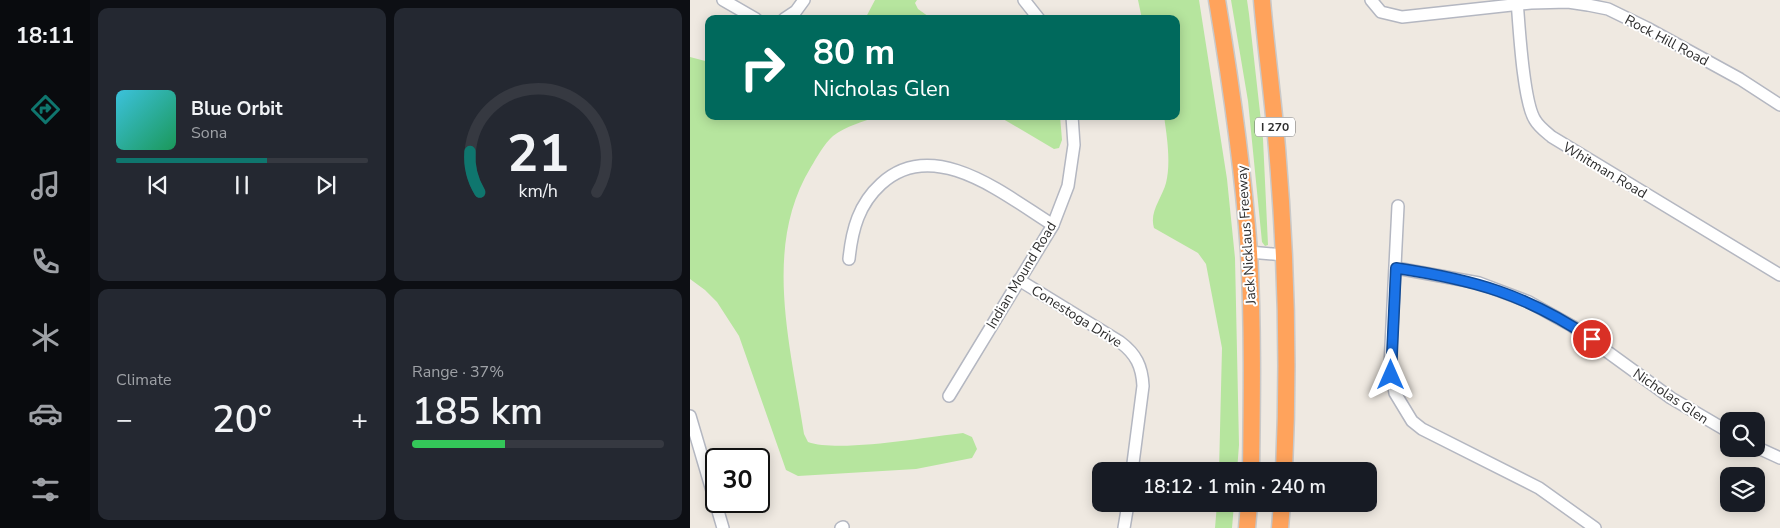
<!DOCTYPE html>
<meta charset="utf-8">
<style>
:root{--surface:#171b24;--page:#242831;--text:#f1f3f6;--muted:#9ea1a6;--line:#363941;--accent:#0f766e}
body{margin:0;font-family:"Nunito Sans",sans-serif;background:var(--page);color:var(--text);height:100vh;display:flex;flex-direction:column;font-size:19px;white-space:nowrap}
*{box-sizing:border-box;margin:0}
p{font-size:16px;color:var(--muted)}
.icon{flex:none;width:28px;height:28px;fill:none;stroke:currentColor;stroke-width:2;stroke-linecap:round;stroke-linejoin:round}
.map{position:relative;flex:1;overflow:hidden}
.side{display:flex;flex-direction:column;gap:8px;padding:8px;background:#0d0f14;width:600px}
.side>*{flex:none}
.guide{position:absolute;left:15px;top:15px;width:475px;height:105px;border-radius:10px;box-shadow:0 2px 12px #0003;background:#00695c;color:#fff;overflow:hidden}
.fabs{position:absolute;left:1030px;top:412px;display:grid;gap:10px}
.fabs a{display:grid;place-items:center;width:45px;height:45px;border-radius:10px;background:var(--surface);box-shadow:0 2px 12px #0003;font-size:25px}
.speed{position:absolute;left:15px;top:448px;display:flex;gap:10px;font-size:25px;font-weight:700;text-align:center}
.speed>*{display:grid;place-content:center;width:65px;height:65px;border-radius:50%;background:var(--surface);box-shadow:0 2px 12px #0003;line-height:1}
.speed .limit{border:2px solid #111;border-radius:8px;background:#fff;color:#111}
.pin{position:absolute;display:grid;place-items:center;width:42px;height:42px;color:#fff;margin:-21px;border:2px solid #fff;border-radius:50%;box-shadow:0 1px 5px #0007}
.me{position:absolute;width:55px;margin:-28px;rotate:0deg;stroke-linejoin:round;filter:drop-shadow(0 0 4px #0008)}
.turn{display:flex;align-items:center;gap:18px;height:105px;padding:0 25px;font-size:22px}
.turn .icon{width:65px;height:65px;stroke-width:2.5}
.turn b{display:block;font-size:35px;line-height:42px}
.big{font-size:38px;font-weight:600;line-height:1.1}
.side .tile{flex:1;display:flex;flex-direction:column;justify-content:center;gap:8px;min-width:0;padding:0 18px;border-radius:10px;background:var(--page)}
.side .dial{align-items:center;gap:0}
.dial svg{height:130px;overflow:visible;fill:none;stroke:var(--line);stroke-width:7;stroke-linecap:round;text-anchor:middle}
.dial text{fill:var(--text);stroke:none}
.song{display:flex;align-items:center;gap:15px}
.cover{width:60px;height:60px;border-radius:8px;background:linear-gradient(135deg,hsl(190 70% 55%),hsl(150 70% 35%))}
.played{height:5px;border-radius:2px;background:linear-gradient(90deg,var(--accent) 60%,var(--line) 60%)}
.keys{display:flex;justify-content:space-around;direction:ltr}
.heat{display:flex;justify-content:space-between;align-items:center;font-size:28px;direction:ltr}
.charge{height:8px;border-radius:4px;background:linear-gradient(90deg,#34c759 37%,var(--line) 0)}
.side .tiles{flex:1;display:grid;gap:8px;grid-template-columns:repeat(2,1fr)}
.trip{position:absolute;left:402px;top:462px;width:285px;height:50px;border-radius:10px;background:var(--surface);box-shadow:0 2px 12px #0003;font-weight:600;line-height:50px;text-align:center}
main{display:flex;flex:1;min-height:0}
.tabs{display:flex;flex-direction:column;width:90px;justify-content:space-around;align-items:center;background:#090b0e;color:var(--muted)}
.tabs .icon{width:35px;height:35px}
.tabs .active{color:var(--accent)}
.tabs b{font-size:22px;color:var(--text)}
.map>svg:first-child{display:block}
.green{fill:#b6e59e}
.lines{fill:none;stroke-linecap:round;stroke-linejoin:round}
.minor-casing{stroke:#b4b7c1;stroke-width:14}
.highway-casing{stroke:#c9c9c9;stroke-width:19}
.minor{stroke:#fff;stroke-width:11}
.highway{stroke:#ffa35c;stroke-width:16}
.route-casing{stroke:#114b97;stroke-width:12}
.route{stroke:#1a73e8;stroke-width:9}
.labels{text-anchor:middle;stroke-width:4;stroke-linejoin:round;paint-order:stroke}
.shield{fill:#fff;stroke:#6d6d6d;stroke-width:1}
.shield-label{font-size:12px;font-weight:bold;fill:#2e2e2e}
.street-label{font-size:14px;fill:#2e2e2e;stroke:#fff}
</style>
<main>
<nav class="tabs">
<b>18:11</b>
<svg class="icon active" aria-label="directions" viewBox="0 0 24 24"><path d="M12 3l9 9-9 9-9-9zM9 14v-3h6M13 9l2 2-2 2"/></svg>
<svg class="icon" aria-label="music" viewBox="0 0 24 24"><path d="M9 18V5l10-2v13"/><circle cx="6" cy="18" r="3"/><circle cx="16" cy="16" r="3"/></svg>
<svg class="icon" aria-label="phone" viewBox="0 0 24 24"><path d="M5 4h4l2 5-3 2q2 4 5 5l2-3 5 2v4C11 20 4 13 5 4z"/></svg>
<svg class="icon" aria-label="climate" viewBox="0 0 24 24"><path d="M12 3v18M4 7l16 10M4 17L20 7"/></svg>
<svg class="icon" aria-label="car" viewBox="0 0 24 24"><path d="M5 17H2v-5l4-1 3-4h7l3 4 3 1v5h-3M9 17h6M6 11h13"/><circle cx="7" cy="17" r="2"/><circle cx="17" cy="17" r="2"/></svg>
<svg class="icon" aria-label="filters" viewBox="0 0 24 24"><path d="M4 7h16M4 17h16"/><circle cx="9" cy="7" r="2"/><circle cx="15" cy="17" r="2"/></svg>
</nav>
<section class="side">
<div class="tiles">
<div class="tile">
<div class="song"><i class="cover"></i><div><b>Blue Orbit</b><p>Sona</p></div></div>
<div class="played"></div>
<div class="keys"><svg class="icon" aria-label="previous" viewBox="0 0 24 24"><path d="M18 5L8 12l10 7zM5 5v14"/></svg><svg class="icon" aria-label="pause" viewBox="0 0 24 24"><path d="M8 5v14M16 5v14"/></svg><svg class="icon" aria-label="next" viewBox="0 0 24 24"><path d="M6 5l10 7-10 7zM19 5v14"/></svg></div>
</div>
<div class="tile dial"><svg viewBox="0 0 100 80">
<path d="M14 69A42 42 0 1 1 86 69"/>
<path d="M14 69A42 42 0 0 1 8 44" stroke="#0f766e"/>
<text x="50" y="56" font-size="32" font-weight="700">21</text>
<text x="50" y="72" font-size="11">km/h</text>
</svg></div>
<div class="tile"><p>Climate</p>
<div class="heat"><a>−</a><b class="big">20°</b><a>+</a></div>
</div>
<div class="tile"><p>Range · 37%</p><b class="big">185 km</b><div class="charge"></div></div>
</div>
</section>
<div class="map">
<svg width="1090" height="528" viewBox="0 0 1090 528">
<rect width="100%" height="100%" fill="#efe9e1"/>
<g class="green">
<path d="M185 0H227L225 3 228 9 242 19H175Z"/>
<path d="M448 0H509L537 179 545 258 549 445 547 471H529L532 348 516 264 508 253 464 228C459 212 472 198 476 183 481 163 477 137 474 116H486V19H452Z"/>
<path d="M541 0H557L559 14 573 139 578 245 575 246 572 242 558 101Z"/>
<path d="M0 57 19 62V116H188C173 122 156 126 143 136 134 144 127 157 121 167 72 247 101 347 114 434L118 442C149 453 236 437 273 433L282 437 287 449 282 458 226 469 108 476 96 470 49 336 27 302 15 290 0 279Z"/>
<path d="M308 116H370L372 140 369 148 364 149Z"/>
<path d="M527 504H544L542 528H525Z"/>
</g>
<g class="lines">
<defs>
<g id="minor">
<path d="M33 0 66 19"/>
<path d="M334 0 349 19"/>
<path d="M681 0 691 12 712 17 841 3 878 2 898 5 918 9 957 28 1050 79 1090 105"/>
<path d="M827 0C829 25 833 102 845 120 849 127 856 132 862 137L1090 275"/>
<path d="M94 19 106 11 114 0"/>
<path d="M708 206 700 366 705 393 722 421 732 429 849 488 905 528"/>
<path d="M559 252 594 255"/>
<path d="M159 259C162 229 169 204 191 184 244 135 316 196 363 225"/>
<path d="M706 268 789 283 839 302 882 326 981 398 1039 432"/>
<path d="M329 280 430 342C446 354 452 366 453 386L442 471"/>
<path d="M259 396 363 225 378 186 384 145 382 116"/>
<path d="M0 416 33 528"/>
<path d="M1066 447 1090 458"/>
<path d="M151 528 153 527"/>
<path d="M434 528 438 504"/>
</g>
<g id="highway">
<path d="M527 0C541 84 553 167 559 252 563 325 562 398 561 471"/>
<path d="M572 0C576 49 583 98 587 148 596 255 599 364 594 471"/>
<path d="M557 528 559 504"/>
<path d="M590 528 592 504"/>
</g>
</defs>
<use href="#minor" class="minor-casing"/>
<use href="#highway" class="highway-casing"/>
<use href="#minor" class="minor"/>
<use href="#highway" class="highway"/>
</g>
<g class="lines">
<defs>
<path id="route" d="M701 375 706 268C785 280 835 294 902 339"/>
</defs>
<use href="#route" class="route-casing"/>
<use href="#route" class="route"/>
</g>
<g class="labels">
<rect class="shield" x="565" y="117.5" width="40" height="19" rx="4"/>
<g class="shield-label">
<text x="585" y="131">I 270</text>
</g>
<g class="street-label">
<text transform="translate(977 40) rotate(28)" y="5">Rock Hill Road</text>
<text transform="translate(915 170) rotate(31)" y="5">Whitman Road</text>
<text transform="translate(556 235) rotate(-94)" y="5">Jack Nicklaus Freeway</text>
<text transform="translate(331 275) rotate(-59)" y="5">Indian Mound Road</text>
<text transform="translate(387 316) rotate(32)" y="5">Conestoga Drive</text>
<text transform="translate(981 396) rotate(34)" y="5">Nicholas Glen</text>
</g>
</g>
</svg>
<div class="fabs">
<a><svg class="icon" aria-label="search" viewBox="0 0 24 24"><circle cx="10" cy="10" r="6"/><path d="M15 15l6 6"/></svg></a>
<a><svg class="icon" aria-label="layers" viewBox="0 0 24 24"><path d="M12 4l9 5-9 5-9-5zM3 14l9 5 9-5"/></svg></a>
</div>
<div class="speed"><div class="limit">30</div></div>
<div class="pin" style="left:902px;top:339px;background:#d93025"><svg class="icon" aria-label="arrive" viewBox="0 0 24 24"><path d="M6 21V4h12l-3 4 3 4H6"/></svg></div>
<svg class="me" style="left:701px;top:375px" viewBox="-20 -20 40 40"><path d="M0-17L14 15 0 8-14 15z" fill="#1a73e8" stroke="#fff" stroke-width="4"/></svg>
<div class="trip">18:12 · 1 min · 240 m</div>
<div class="guide">
<div class="turn"><svg class="icon" aria-label="right" viewBox="0 0 24 24"><path d="M7 20v-9h11M14 6l5 5-5 5"/></svg><div><b>80 m</b>Nicholas Glen</div></div>
</div>
</div>
</main>
